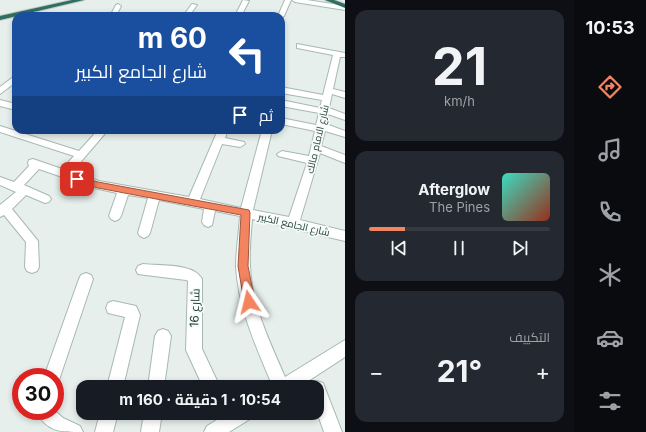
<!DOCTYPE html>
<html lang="ar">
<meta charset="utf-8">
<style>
:root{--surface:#171b24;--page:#242831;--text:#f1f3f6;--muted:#9ea1a6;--line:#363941;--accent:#f4845f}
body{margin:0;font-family:Inter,Cairo,sans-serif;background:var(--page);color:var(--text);direction:rtl;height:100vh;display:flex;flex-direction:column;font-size:15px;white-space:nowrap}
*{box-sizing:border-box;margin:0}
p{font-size:13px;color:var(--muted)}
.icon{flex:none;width:22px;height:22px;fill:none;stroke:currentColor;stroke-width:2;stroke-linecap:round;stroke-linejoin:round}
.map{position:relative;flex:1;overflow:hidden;direction:ltr}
.sheet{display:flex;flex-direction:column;gap:10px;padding:10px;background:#0d0f14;width:229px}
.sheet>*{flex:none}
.hud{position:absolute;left:12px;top:12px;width:273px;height:122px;border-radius:12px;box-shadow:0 2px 6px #0003;direction:rtl;background:#1a4fa0;color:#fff;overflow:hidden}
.speed{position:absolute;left:12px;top:368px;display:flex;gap:8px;font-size:20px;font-weight:700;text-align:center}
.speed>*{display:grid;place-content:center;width:52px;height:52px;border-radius:50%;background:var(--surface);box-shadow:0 2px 6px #0003;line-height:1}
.speed .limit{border:6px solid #d22;background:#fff;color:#111}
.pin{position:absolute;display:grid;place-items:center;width:34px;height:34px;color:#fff;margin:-17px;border-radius:8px;box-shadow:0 2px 6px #0006}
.me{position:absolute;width:44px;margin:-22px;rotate:350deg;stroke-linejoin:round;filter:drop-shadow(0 0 3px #0008)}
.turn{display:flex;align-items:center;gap:14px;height:84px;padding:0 12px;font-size:18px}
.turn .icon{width:52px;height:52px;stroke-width:2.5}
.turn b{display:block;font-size:28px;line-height:34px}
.then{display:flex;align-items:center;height:38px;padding:0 12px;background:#0003;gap:8px;font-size:15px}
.big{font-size:30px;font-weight:700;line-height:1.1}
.sheet .card{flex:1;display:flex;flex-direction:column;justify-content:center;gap:6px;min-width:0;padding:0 14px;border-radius:12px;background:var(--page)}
.sheet .dial{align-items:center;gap:0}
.dial b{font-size:52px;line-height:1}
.song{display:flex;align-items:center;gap:12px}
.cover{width:48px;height:48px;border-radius:6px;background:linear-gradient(135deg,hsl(170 70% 55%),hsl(10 70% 35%))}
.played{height:4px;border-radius:2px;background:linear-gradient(90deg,var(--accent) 20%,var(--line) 20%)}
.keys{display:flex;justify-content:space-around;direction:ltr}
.heat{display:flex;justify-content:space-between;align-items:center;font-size:22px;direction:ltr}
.trip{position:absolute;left:76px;top:380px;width:248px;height:40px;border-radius:12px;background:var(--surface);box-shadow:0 2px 6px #0003;font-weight:700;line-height:40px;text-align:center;direction:rtl}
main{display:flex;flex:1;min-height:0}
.tabs{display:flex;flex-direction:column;width:72px;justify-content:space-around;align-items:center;background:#090b0e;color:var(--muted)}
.tabs .icon{width:28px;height:28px}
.tabs .current{color:var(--accent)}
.tabs b{font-size:18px;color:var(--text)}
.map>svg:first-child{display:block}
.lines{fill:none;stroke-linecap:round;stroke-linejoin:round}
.street-casing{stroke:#a8b8b2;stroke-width:2}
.secondary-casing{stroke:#a4bbb3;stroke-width:2}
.highway-casing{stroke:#c2cac8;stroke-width:2}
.street{fill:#fff;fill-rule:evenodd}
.secondary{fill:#fff;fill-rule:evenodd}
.highway{fill:#2f6f62;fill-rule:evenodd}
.route{fill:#f4845f;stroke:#9f563e}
.labels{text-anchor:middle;stroke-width:3.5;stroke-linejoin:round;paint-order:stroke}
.street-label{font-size:10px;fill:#24423a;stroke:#f7fbf9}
.near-street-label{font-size:12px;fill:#24423a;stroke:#f7fbf9}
</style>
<main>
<nav class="tabs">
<b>10:53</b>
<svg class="icon current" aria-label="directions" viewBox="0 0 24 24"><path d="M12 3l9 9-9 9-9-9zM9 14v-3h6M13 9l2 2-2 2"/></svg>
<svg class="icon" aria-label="music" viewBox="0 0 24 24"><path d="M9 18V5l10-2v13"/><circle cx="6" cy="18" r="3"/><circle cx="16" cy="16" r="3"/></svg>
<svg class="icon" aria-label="phone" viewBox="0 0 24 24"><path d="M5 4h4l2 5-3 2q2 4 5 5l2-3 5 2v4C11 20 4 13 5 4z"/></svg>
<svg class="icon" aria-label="climate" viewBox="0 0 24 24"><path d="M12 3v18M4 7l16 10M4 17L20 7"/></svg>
<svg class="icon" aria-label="car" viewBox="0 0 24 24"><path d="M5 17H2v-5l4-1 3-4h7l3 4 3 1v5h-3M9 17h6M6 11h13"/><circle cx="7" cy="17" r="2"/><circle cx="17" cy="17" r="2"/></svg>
<svg class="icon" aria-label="filters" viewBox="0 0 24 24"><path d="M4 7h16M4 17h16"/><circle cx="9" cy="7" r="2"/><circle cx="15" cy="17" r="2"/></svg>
</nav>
<section class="sheet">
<div class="card dial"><b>21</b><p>km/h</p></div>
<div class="card">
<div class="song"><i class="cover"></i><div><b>Afterglow</b><p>The Pines</p></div></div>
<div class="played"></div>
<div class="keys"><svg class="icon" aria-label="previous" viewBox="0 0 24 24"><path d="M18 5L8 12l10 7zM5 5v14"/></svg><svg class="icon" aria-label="pause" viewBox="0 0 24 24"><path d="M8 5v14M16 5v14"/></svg><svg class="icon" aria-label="next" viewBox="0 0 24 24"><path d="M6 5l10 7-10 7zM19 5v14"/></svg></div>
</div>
<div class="card"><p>التكييف</p>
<div class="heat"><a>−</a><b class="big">21°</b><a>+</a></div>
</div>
</section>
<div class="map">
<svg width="345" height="432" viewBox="0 0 345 432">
<rect width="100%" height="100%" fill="#e6efeb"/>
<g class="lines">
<defs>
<g id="street">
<path d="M243 0 249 1 241 16H235Z"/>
<path d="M285 0H291L284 16 281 18V16H278Z"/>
<path d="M118 4 121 6 116 16H110L116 5Z"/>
<path d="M192 4 197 5 189 16H183Z"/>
<path d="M33 9 41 16H34L30 11Z"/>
<path d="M297 44 345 53V57H340L333 89 345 92V98L332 94 329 108 345 114V120L328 114 326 124 345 131V137L325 131 321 146 345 155V163L320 153 300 220 345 231V241L252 219C251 234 249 250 250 265 251 304 270 342 285 377L345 340V357L299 387H273C257 349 238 308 236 266 236 250 239 233 240 216L215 211 212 225 208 227 204 225 202 222 204 209 159 200 150 233 148 236 144 238 140 236 138 233 148 198 128 195 121 216 119 219 115 221 111 219 109 216 117 193 94 188 39 169 24 185 49 196 51 199 49 202 45 203 26 195 12 209 38 241 39 267 37 271 32 273 27 271 25 267 26 242 4 215 0 217V205L16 192 0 185V177L14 182 29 166 28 163 29 160 33 159 62 169 74 156 0 132V126L79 151 98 130H108L72 172 99 181 189 197 218 130H228L225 138 244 142 245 144 240 147 222 144 200 199 241 208 262 130H272L253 210 289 217 307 163 278 156 277 154 282 151 309 156 315 131 281 124V118L316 125 319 113 281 106V100L320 108 322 100 281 93V87L323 95 333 55 297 48Z"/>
<path d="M16 75V82L0 94V87Z"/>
<path d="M0 100 16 104V110L0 106Z"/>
<path d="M143 264C159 266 194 263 202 279V349L220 387H203L186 350 188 281 186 280 138 274 136 270 138 266Z"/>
<path d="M86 273 91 275 93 279 60 377 58 383 55 384V377H44L79 279 81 275Z"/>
<path d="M113 301 136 306 140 315 123 387H107L125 317 108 313 106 308 108 303Z"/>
<path d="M163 329 168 331 171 336 164 387H148L155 336 158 331Z"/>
<path d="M317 381 323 383 342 432H324L317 412V387H310L311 383Z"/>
<path d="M36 411H55L63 418 80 426 83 432C60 432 47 432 36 411Z"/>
<path d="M100 413H118L113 432H95Z"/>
<path d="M144 413H162L159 432H141Z"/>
<path d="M228 413H253L250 419 229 432H204L207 426Z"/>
</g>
<path id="secondary" d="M292 0H307L345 6V10L295 2Z"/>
<g id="highway">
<path d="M72 0H84L0 20V16Z"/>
<path d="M325 0H334L345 4V8Z"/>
</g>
</defs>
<use href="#street" class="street-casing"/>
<use href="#secondary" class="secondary-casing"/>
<use href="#highway" class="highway-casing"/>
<use href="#street" class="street"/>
<use href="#secondary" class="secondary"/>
<use href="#highway" class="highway"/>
</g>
<path class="route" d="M77 176 98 182 249 210 250 213 248 266 255 302 253 305 249 306 245 305 244 302 238 266 241 215 98 188 74 181 73 179 74 177Z"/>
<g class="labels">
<g class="street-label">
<text transform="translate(317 139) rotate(-77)" y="4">شارع الامام مالك</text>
<text transform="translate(294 224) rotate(13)" y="4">شارع الجامع الكبير</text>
</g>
<g class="near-street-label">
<text transform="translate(195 308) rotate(-88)" y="4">شارع 16</text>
</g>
</g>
</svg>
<div class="speed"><div class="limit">30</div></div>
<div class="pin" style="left:77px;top:179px;background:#d93025"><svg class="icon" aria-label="arrive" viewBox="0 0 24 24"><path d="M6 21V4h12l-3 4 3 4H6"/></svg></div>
<svg class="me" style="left:249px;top:302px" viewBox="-20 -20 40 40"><path d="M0-17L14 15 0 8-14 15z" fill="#f4845f" stroke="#fff" stroke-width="4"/></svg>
<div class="trip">10:54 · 1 دقيقة · 160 m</div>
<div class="hud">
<div class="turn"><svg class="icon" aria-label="left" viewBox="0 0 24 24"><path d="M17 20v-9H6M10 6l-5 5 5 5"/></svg><div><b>60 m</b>شارع الجامع الكبير</div></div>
<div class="then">ثم<svg class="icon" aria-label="arrive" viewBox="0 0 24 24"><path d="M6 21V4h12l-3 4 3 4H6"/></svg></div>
</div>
</div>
</main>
